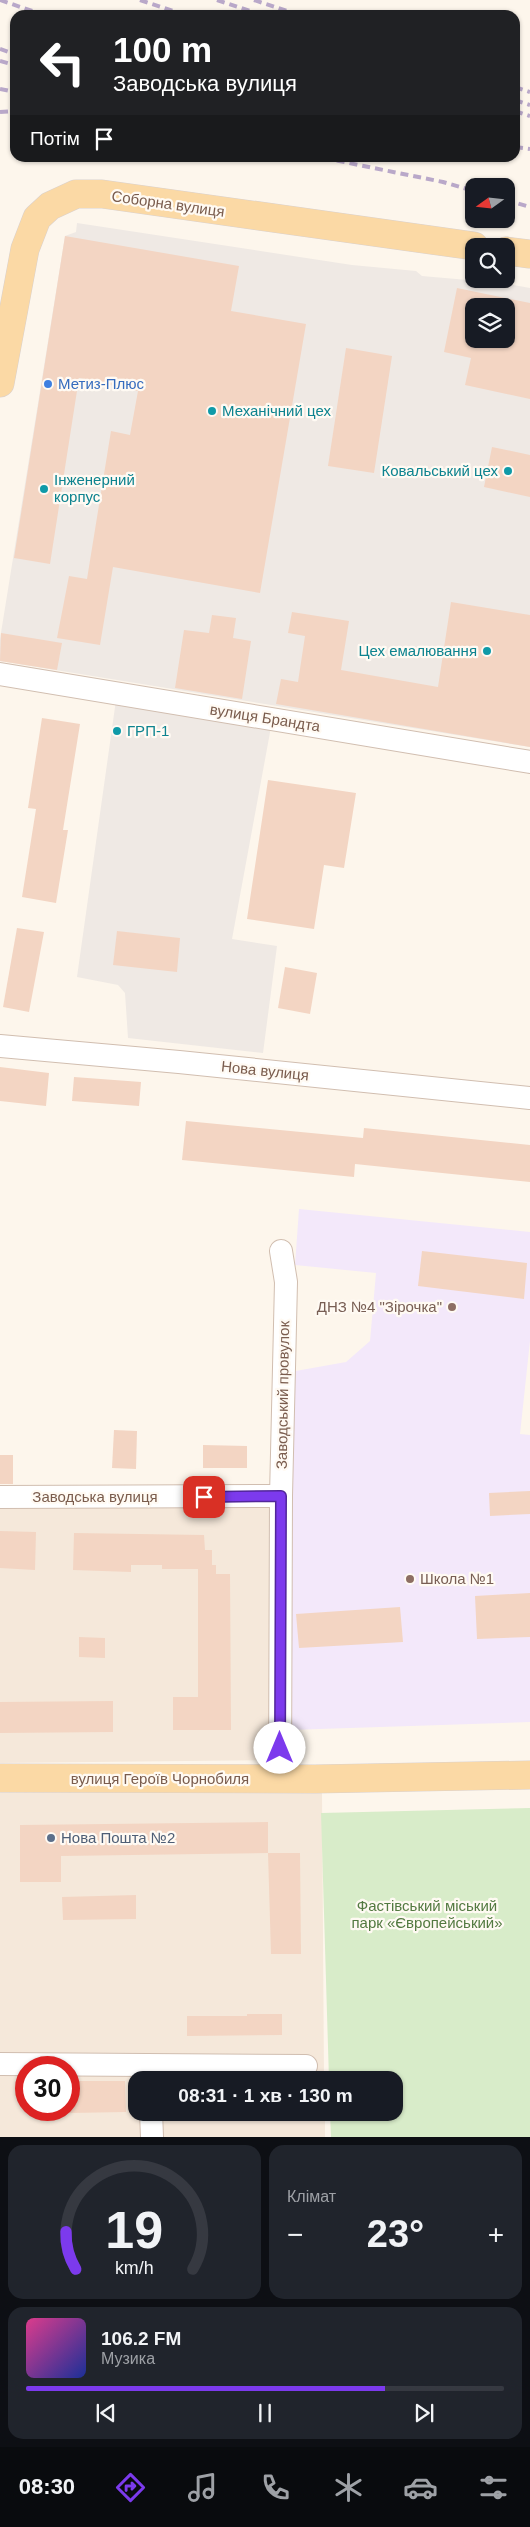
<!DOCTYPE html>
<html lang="uk">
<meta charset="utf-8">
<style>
:root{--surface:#171b24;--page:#20242c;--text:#f1f3f6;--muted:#9ea1a6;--line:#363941;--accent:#7c3aed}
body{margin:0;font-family:Arial,sans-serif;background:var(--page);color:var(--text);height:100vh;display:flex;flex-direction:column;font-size:19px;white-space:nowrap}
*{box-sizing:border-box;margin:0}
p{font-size:16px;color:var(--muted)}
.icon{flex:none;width:28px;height:28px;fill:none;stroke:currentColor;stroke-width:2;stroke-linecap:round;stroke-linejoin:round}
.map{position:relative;height:2137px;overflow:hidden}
.drawer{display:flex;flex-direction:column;gap:8px;padding:8px;background:#0d0f14;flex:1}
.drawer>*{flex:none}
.banner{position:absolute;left:10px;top:10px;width:510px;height:152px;border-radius:15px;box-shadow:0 1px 4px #0004;background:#202124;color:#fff;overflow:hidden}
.needle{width:32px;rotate:255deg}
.controls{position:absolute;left:465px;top:178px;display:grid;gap:10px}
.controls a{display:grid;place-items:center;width:50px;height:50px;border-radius:10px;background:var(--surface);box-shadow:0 1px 4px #0004;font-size:25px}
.speed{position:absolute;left:15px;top:2056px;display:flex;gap:10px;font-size:25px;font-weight:700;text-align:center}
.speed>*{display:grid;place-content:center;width:65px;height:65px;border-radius:50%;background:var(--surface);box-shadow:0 1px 4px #0004;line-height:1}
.speed .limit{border:8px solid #d22;background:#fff;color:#111}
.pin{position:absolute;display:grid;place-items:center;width:42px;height:42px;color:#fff;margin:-21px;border-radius:10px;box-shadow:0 2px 8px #0006}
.me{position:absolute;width:55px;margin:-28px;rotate:0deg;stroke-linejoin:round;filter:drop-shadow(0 0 4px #0008)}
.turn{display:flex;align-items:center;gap:18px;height:105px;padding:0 20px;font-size:22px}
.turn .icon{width:65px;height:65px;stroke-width:2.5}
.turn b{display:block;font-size:35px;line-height:42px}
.then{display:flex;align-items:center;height:48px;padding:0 20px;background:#0003;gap:10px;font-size:19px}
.big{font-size:38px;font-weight:700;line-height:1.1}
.drawer .tile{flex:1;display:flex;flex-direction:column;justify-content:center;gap:8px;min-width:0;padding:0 18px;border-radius:15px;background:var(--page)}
.drawer .dial{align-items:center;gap:0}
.dial svg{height:130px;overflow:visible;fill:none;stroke:var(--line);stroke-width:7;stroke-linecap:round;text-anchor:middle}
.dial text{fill:var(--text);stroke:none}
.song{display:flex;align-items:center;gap:15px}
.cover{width:60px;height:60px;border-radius:8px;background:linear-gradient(135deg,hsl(330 70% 55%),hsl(230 70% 35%))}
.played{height:5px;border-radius:2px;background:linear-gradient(90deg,var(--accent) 75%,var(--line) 75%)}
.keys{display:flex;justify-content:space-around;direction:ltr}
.heat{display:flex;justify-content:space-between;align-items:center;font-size:28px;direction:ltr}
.drawer .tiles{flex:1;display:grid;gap:8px;grid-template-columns:1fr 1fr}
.tile:last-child{grid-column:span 2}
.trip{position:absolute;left:128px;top:2071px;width:275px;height:50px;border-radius:15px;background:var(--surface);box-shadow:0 1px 4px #0004;font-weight:700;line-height:50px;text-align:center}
.menu{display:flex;height:80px;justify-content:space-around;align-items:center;background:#090b0e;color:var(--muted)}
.menu .icon{width:35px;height:35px}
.menu .selected{color:var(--accent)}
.menu b{font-size:22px;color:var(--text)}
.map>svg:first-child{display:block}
.residential{fill:#f5e8da;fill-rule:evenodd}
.industrial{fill:#efe9e4;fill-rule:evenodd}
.education{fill:#f3e8fa}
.green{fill:#d8ecc9}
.building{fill:#f3d5c3;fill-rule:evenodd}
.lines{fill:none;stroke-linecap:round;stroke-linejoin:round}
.minor-casing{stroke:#d1beb0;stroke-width:24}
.major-casing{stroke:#dad1cd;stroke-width:29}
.minor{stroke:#fff;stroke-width:22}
.major{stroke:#fbd9a5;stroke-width:28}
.rail{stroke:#b9a8c9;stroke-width:4;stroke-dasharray:8 5;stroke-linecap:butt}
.route-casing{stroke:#51269a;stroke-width:12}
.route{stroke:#7c3aed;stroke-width:9}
.shop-dot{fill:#3f7fe0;stroke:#fffaf3;stroke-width:2}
.culture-dot{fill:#0f9aa8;stroke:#fffaf3;stroke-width:2}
.education-dot{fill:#8d6e63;stroke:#fffaf3;stroke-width:2}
.service-dot{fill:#5c6f8a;stroke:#fffaf3;stroke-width:2}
.labels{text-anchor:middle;stroke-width:4.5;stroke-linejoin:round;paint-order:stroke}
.street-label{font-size:15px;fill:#7a5c4d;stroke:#fffaf3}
.shop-label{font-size:15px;fill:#366cbe;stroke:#fffaf3;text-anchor:start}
.culture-label{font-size:15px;fill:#0d838f;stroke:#fffaf3;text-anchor:start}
.education-label{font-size:15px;fill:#785e54;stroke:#fffaf3;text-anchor:end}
.service-label{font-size:15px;fill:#4e5e75;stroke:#fffaf3;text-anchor:start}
.park-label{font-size:15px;fill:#537a41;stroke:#fffaf3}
</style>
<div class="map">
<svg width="530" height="2137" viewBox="0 0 530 2137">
<rect width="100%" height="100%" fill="#fdf6ec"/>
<g class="residential">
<path d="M0 1505 270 1506V1760L0 1763Z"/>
<path d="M0 1790 322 1792 324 2080H136V2112L325 2113V2137H0ZM26 2068H69V2110H26Z"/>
</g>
<g class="industrial">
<path d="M77 223 352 265 416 271 422 276 502 283 530 288V747L0 661V639L65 236 76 232ZM474 306H506V339H474Z"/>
<path d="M116 700 271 727 232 939 277 946 263 1053 128 1038 125 993 118 985 77 977Z"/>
</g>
<path class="education" d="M299 1209 530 1232V1341L520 1434 530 1435V1722L289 1730 290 1372 346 1362 370 1341 376 1273 295 1265Z"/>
<path class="green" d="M530 1808V2137H331L330 2113 394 2112V2080H329L321 1813Z"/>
<g class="building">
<path d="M65 236 239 266 231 311 306 324 260 593 113 567 100 645 57 638 69 576 87 579 111 431 130 435 138 391 79 378 50 564 14 558Z"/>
<path d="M457 288 530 303V399L465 385 471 358 444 352ZM474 306H506V339H474Z"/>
<path d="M346 348 392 356 374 473 328 466Z"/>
<path d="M492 447 530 455V497L484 487Z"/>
<path d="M451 602 530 615V747L276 704 281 679 298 682 305 636 288 633 292 612 349 621 341 670 438 687Z"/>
<path d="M212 615 236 618 233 638 251 641 242 699 175 688 184 630 209 633Z"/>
<path d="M1 633 62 643 57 670 0 661Z"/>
<path d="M42 718 80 724 63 830H68L56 903 22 897 36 809 28 808Z"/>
<path d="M268 780 356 793 344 868 324 865 314 929 247 919Z"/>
<path d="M17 928 44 932 29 1012 3 1007Z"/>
<path d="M117 931 180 938 177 972 113 965Z"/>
<path d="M285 967 317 973 310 1014 278 1008Z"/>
<path d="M0 1067 49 1073 46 1106 0 1101Z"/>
<path d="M74 1077 141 1082 139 1106 72 1101Z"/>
<path d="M186 1121 363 1138 364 1128 530 1145V1182L355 1164 354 1177 182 1160Z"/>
<path d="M422 1251 527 1263 524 1299 418 1286Z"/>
<path d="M114 1430 137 1431 136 1469 112 1468Z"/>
<path d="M203 1445 247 1446V1468H203Z"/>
<rect x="0" y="1455" width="13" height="29"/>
<path d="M530 1491V1514L490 1516 489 1493Z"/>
<path d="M0 1531 36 1532 35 1570 0 1568Z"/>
<path d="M74 1533 204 1535 205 1550H212V1565H216V1574H230L231 1730H173V1697H198V1569H162V1565H131V1572L73 1570Z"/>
<path d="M530 1593V1637L477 1639 475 1596Z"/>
<path d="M400 1607 403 1642 299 1648 296 1614Z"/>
<path d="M79 1637 105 1638V1658L79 1657Z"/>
<path d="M113 1701V1732L0 1733V1702Z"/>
<path d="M268 1822V1853L61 1856V1882H20V1825Z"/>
<path d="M268 1853H300L301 1954H271Z"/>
<path d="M136 1895V1919L63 1920 62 1897Z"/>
<path d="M247 2014H282V2035L187 2036V2016H247Z"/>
<path d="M69 2081H125L126 2112 69 2113Z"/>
</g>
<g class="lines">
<defs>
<g id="minor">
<path d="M0 674 530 762"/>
<path d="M0 1046 179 1062 530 1098"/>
<path d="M0 1497 281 1496"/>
<path d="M280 1779 281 1496 286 1282 281 1251"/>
<path d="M0 2064 306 2066"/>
<path d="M151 2112 152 2137"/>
</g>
<g id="major">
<path d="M506 251 530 254"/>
<path d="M0 383 25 249 37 218 50 206 76 194H102L474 246"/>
<path d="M0 1778 315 1779 530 1775"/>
</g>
</defs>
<use href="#minor" class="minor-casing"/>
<use href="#major" class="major-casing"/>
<use href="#minor" class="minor"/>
<use href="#major" class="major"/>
<g class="rail">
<path d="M0 0 44 15"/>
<path d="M140 0 185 15"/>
<path d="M217 0 262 15"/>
<path d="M254 0 299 15"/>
<path d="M0 49 15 54"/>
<path d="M0 61 15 65"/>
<path d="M515 87 530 92"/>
<path d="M0 89 15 92"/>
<path d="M515 100 530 105"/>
<path d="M515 111 530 116"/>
<path d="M0 112 15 111"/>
<path d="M515 147 530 149"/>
<path d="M324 158 443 182 474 191"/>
<path d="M506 200 530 207"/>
</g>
</g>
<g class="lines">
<defs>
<path id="route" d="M204 1497 281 1496 280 1748"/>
</defs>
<use href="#route" class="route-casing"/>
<use href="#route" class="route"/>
</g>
<circle class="shop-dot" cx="48" cy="384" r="5"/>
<g class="culture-dot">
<circle cx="212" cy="411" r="5"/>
<circle cx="508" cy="471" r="5"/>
<circle cx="44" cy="489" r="5"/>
<circle cx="487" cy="651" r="5"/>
<circle cx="117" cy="731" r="5"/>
</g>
<g class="education-dot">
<circle cx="452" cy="1307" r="5"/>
<circle cx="410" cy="1579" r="5"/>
</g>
<circle class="service-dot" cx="51" cy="1838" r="5"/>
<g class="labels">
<g class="street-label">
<text transform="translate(168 204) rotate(8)" y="5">Соборна вулиця</text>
<text transform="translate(265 718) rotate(9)" y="5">вулиця Брандта</text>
<text transform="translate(265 1071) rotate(6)" y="5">Нова вулиця</text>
<text transform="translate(283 1395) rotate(-89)" y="5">Заводський провулок</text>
<text x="95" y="1502">Заводська вулиця</text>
<text x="160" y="1784">вулиця Героїв Чорнобиля</text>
</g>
<g class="shop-label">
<text x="58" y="389">Метиз-Плюс</text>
</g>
<g class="culture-label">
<text x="222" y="416">Механічний цех</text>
<text x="498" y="476" text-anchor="end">Ковальський цех</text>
<text x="54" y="485">Інженерний<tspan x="54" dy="17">корпус</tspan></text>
<text x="477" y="656" text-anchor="end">Цех емалювання</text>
<text x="127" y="736">ГРП-1</text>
</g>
<g class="education-label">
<text x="442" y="1312">ДНЗ №4 "Зірочка"</text>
<text x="420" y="1584" text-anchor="start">Школа №1</text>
</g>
<g class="service-label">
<text x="61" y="1843">Нова Пошта №2</text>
</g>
<g class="park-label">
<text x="427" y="1911">Фастівський міський<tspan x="427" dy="17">парк «Європейський»</tspan></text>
</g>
</g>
</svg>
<div class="controls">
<a><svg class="needle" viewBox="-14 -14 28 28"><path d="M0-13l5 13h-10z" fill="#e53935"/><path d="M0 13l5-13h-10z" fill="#9ea1a6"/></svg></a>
<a><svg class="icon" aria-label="search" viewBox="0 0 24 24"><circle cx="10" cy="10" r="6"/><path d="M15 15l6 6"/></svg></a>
<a><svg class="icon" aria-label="layers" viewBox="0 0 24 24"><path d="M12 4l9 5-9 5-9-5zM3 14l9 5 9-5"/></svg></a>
</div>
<div class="speed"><div class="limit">30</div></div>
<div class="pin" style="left:204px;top:1497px;background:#d93025"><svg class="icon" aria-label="arrive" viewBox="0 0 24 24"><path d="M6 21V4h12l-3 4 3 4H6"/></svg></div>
<svg class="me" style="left:280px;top:1748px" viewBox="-20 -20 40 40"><circle r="19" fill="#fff"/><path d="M0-13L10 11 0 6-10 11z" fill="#7c3aed"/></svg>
<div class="trip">08:31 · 1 хв · 130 m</div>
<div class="banner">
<div class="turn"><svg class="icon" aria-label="left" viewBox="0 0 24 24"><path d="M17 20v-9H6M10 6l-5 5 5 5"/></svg><div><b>100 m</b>Заводська вулиця</div></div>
<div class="then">Потім<svg class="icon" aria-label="arrive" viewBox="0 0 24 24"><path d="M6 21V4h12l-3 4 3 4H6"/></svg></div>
</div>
</div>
<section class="drawer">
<div class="tiles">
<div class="tile dial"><svg viewBox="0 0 100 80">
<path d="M14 69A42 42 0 1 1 86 69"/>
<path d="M14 69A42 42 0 0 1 8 46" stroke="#7c3aed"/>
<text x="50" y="56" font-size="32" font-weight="700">19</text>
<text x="50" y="72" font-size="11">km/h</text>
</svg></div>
<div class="tile"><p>Клімат</p>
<div class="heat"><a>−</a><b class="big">23°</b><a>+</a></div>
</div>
<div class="tile">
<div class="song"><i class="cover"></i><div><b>106.2 FM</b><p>Музика</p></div></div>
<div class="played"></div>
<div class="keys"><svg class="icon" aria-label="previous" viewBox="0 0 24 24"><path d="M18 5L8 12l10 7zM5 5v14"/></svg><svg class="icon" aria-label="pause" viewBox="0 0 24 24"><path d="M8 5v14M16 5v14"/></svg><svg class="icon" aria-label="next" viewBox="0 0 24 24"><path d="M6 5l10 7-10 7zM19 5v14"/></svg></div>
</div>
</div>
</section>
<nav class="menu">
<b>08:30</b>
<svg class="icon selected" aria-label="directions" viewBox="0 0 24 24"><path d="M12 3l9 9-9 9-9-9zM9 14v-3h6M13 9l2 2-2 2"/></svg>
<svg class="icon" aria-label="music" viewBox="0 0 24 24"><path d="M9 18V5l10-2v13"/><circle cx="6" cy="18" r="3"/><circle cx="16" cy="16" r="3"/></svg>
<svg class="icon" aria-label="phone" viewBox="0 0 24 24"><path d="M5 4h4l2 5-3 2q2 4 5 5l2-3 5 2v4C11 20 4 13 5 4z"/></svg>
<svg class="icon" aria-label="climate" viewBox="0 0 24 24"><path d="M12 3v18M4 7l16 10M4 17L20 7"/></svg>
<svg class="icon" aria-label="car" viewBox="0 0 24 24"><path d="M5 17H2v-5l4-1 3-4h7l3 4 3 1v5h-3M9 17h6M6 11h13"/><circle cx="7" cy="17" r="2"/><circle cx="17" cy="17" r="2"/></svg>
<svg class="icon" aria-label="filters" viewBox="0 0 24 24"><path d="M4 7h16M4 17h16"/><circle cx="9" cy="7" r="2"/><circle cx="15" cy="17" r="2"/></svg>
</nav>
